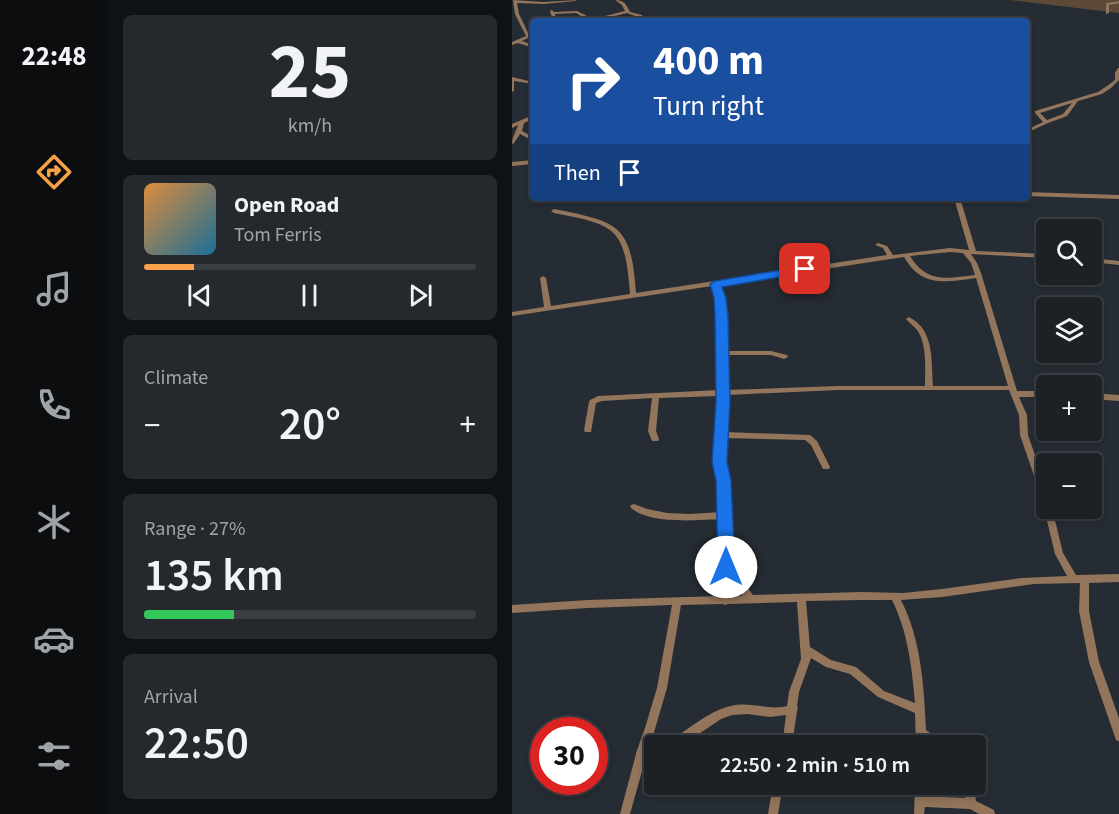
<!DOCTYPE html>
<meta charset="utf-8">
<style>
:root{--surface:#1c2126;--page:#25292e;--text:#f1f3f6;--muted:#a0a3a7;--line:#3a3e43;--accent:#f7a149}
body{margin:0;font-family:"Source Sans 3",sans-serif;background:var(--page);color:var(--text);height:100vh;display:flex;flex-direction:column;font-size:22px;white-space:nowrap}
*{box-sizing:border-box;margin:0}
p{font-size:20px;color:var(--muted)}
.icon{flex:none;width:33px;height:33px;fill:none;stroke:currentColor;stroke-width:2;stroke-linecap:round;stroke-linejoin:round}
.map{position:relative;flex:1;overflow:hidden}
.drawer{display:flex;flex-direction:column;gap:15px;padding:15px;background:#0f1215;width:404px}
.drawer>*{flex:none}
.banner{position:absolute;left:18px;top:18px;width:500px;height:183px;border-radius:6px;box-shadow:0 3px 9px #0003,0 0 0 2px var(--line);background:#1a4fa0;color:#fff;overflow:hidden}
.tools{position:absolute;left:524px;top:219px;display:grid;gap:12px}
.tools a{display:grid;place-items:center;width:66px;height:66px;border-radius:6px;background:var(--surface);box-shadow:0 3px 9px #0003,0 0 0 2px var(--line);font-size:30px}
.speed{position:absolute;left:18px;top:717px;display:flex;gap:12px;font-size:30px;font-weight:700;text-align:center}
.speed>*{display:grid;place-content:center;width:78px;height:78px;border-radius:50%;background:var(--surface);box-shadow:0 3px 9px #0003,0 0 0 2px var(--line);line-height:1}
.speed .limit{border:9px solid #d22;background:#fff;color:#111}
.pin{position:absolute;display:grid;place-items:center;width:51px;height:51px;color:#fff;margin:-26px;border-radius:12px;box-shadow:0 3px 9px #0006}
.me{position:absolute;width:66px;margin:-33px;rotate:0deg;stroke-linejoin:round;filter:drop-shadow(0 0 4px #0008)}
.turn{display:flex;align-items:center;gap:21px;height:126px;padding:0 24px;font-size:27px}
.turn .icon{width:78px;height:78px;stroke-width:2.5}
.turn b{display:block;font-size:42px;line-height:51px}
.then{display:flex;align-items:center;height:57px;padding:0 24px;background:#0003;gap:12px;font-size:22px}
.big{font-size:45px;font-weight:600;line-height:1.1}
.drawer .tile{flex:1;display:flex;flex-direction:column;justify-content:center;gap:9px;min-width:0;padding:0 21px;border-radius:9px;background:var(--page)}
.drawer .dial{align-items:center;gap:0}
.dial b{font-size:78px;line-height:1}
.song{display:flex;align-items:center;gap:18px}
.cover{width:72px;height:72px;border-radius:9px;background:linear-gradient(135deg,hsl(30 70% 55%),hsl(200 70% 35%))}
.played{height:6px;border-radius:3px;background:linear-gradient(90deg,var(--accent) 15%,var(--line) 15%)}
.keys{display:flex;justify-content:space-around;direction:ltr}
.heat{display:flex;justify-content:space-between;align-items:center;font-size:33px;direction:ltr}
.charge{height:9px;border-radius:4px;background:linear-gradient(90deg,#34c759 27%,var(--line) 0)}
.trip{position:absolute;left:132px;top:735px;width:342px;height:60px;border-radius:6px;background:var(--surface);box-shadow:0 3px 9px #0003,0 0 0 2px var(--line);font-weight:600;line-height:60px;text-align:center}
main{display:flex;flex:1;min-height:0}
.dock{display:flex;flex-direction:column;width:108px;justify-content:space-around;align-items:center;background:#0b0d0f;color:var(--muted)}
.dock .icon{width:42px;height:42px}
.dock .active{color:var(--accent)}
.dock b{font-size:27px;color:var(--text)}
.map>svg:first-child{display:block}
.green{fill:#5c4938}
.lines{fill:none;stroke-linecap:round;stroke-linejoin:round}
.minor{fill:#92755b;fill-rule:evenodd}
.route{fill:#1a73e8;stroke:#114b97;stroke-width:1.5}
</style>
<main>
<nav class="dock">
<b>22:48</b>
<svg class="icon active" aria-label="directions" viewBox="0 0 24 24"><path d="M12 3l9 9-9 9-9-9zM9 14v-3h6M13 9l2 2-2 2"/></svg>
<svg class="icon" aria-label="music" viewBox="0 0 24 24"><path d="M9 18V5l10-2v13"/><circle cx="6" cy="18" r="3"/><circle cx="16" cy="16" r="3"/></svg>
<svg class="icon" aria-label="phone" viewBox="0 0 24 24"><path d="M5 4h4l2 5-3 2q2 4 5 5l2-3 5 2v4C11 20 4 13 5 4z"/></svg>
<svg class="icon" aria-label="climate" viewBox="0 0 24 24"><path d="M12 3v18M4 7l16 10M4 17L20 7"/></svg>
<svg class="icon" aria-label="car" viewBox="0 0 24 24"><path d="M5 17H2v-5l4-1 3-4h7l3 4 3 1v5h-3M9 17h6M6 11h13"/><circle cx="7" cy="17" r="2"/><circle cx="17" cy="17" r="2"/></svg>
<svg class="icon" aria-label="filters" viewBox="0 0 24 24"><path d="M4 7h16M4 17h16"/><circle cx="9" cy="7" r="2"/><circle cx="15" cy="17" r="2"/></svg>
</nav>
<section class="drawer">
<div class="tile dial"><b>25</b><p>km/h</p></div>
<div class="tile">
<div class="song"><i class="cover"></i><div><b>Open Road</b><p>Tom Ferris</p></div></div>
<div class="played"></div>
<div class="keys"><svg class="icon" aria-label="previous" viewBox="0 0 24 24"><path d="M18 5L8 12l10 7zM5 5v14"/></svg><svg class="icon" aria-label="pause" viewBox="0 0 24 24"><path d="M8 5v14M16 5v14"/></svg><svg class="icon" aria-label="next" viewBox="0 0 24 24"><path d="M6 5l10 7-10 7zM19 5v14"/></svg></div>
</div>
<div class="tile"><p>Climate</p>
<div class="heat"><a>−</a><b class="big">20°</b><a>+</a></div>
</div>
<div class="tile"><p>Range · 27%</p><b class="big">135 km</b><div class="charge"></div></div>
<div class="tile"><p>Arrival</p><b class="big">22:50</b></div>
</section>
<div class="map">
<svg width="608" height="814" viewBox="0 0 608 814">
<rect width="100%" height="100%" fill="#262c33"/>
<path class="green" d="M498 0H607V13Z"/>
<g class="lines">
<g class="minor">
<path d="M1 0 32 2 65 0 63 1 32 4 5 3 7 14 18 37 10 41 21 45V48L6 43 0 45V42L14 36 3 14Z"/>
<path d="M103 0C112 0 114 4 118 12L130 15 133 21H129L126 17 115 13 82 21H74L76 20 64 13 43 14 44 19 36 21H29L40 17 38 11 40 10 42 12 65 11 81 19 113 11 110 5Z"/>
<path d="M608 1V3L597 5V13L594 14V3Z"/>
<path d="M606 68H608L607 80 599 88 590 94 566 101 555 116 536 123 514 133V130L531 122 523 113V111L586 92 595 86 603 80V73ZM560 103 551 114 535 120 528 113Z"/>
<path d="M0 77 21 82V84L2 81V91L0 92Z"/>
<path d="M21 115V119L12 123 10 131 21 137V141L8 134 2 143 0 144C0 137 4 132 6 125L0 128V124Z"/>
<path d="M21 160V164L0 166V162Z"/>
<path d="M514 192 608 195V199L514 196Z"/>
<path d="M442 198H448L464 251 534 254V258L459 254 465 263 469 273 505 391H534V397H507L515 415 516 435 534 487V502L531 501 530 499 508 435 507 415 497 390H326L215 395 213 432 298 435 305 441 318 467 317 469H311L299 445 293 440 213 438 212 462 216 480 219 544V566L241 595 350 592 391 593 430 589 510 578 555 576 543 554 532 508 534 505V508H540L551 553 564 575 608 574V582L577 583V611L587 662 608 721V742L604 740 603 737 577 662 567 611 568 583 522 584 430 597 389 600C409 639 412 686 414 730L432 743 433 746H419L414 742V746H404L403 713 366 697 338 674 314 667 299 658 287 692 285 706 286 708 285 711 280 746H270L274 715 258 717 236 714 220 715 209 719 169 746H153L154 743C176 731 195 711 219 706 238 701 257 711 275 706L277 692 289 659 285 602 216 604 213 605 210 604 169 605 155 688 138 746H143L142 755 134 757 118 814H108L124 754V753L133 728 145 688 160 605 76 608 0 613V605L76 600 209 596 211 544 210 519C185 520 137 525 118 507L119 505 122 504 135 509 155 513 178 514 209 512 208 480 204 462 207 396 147 398 144 431 147 439 146 441H140L136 431 140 398 90 401 84 403 79 432H73L72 430 77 402 78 400 86 396 207 390 205 298 200 286 0 316V312L32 307 28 278 31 276 34 278 39 306 118 294C113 228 105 225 42 213L39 211 42 209C107 222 119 224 124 293L375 255 371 248 363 245 366 243 375 246 381 255 438 248 457 250ZM438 252 451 253 459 263 463 275C436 278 415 284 398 256ZM392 257C410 288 434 282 464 278L496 386H421C419 361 423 330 397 317L394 319C398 324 404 327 407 333 415 348 413 369 413 386H326L214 390 213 355H259L272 359 276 357 275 355 259 351H213L211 298 206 285ZM218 579 230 596H218ZM350 600H380C396 632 400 668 403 703L372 691 344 667 319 660 298 647 294 601Z"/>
<path d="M579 258 608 261V265L579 262Z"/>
<path d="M579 393 608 395V401L579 399Z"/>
<path d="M261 784H271L266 814H256Z"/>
<path d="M403 784H413V796L453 798 451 784H461L464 801 482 810 483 814H467L458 809 413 807 412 814H402Z"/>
</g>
</g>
<path class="route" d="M293 266 297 267V272L210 287 214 298 216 316 218 402 215 462 219 480 223 567 220 572 214 574 209 572 206 567 204 480 200 462 204 402 203 316 202 298 198 284 203 281Z"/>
</svg>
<div class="tools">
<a><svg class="icon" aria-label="search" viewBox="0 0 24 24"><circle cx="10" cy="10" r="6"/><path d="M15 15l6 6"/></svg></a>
<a><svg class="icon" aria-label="layers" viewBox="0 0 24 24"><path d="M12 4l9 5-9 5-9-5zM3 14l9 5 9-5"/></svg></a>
<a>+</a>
<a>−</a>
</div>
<div class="speed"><div class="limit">30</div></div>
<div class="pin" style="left:293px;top:269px;background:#d93025"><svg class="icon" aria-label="arrive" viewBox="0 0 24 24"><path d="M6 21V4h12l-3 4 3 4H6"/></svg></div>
<svg class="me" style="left:214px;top:567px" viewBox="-20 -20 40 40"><circle r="19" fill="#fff"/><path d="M0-13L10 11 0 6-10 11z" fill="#1a73e8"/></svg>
<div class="trip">22:50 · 2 min · 510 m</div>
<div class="banner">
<div class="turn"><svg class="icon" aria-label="right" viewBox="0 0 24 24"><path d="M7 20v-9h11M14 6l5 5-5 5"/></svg><div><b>400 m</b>Turn right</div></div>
<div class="then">Then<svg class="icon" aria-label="arrive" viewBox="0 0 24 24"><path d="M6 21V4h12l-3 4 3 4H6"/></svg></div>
</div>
</div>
</main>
